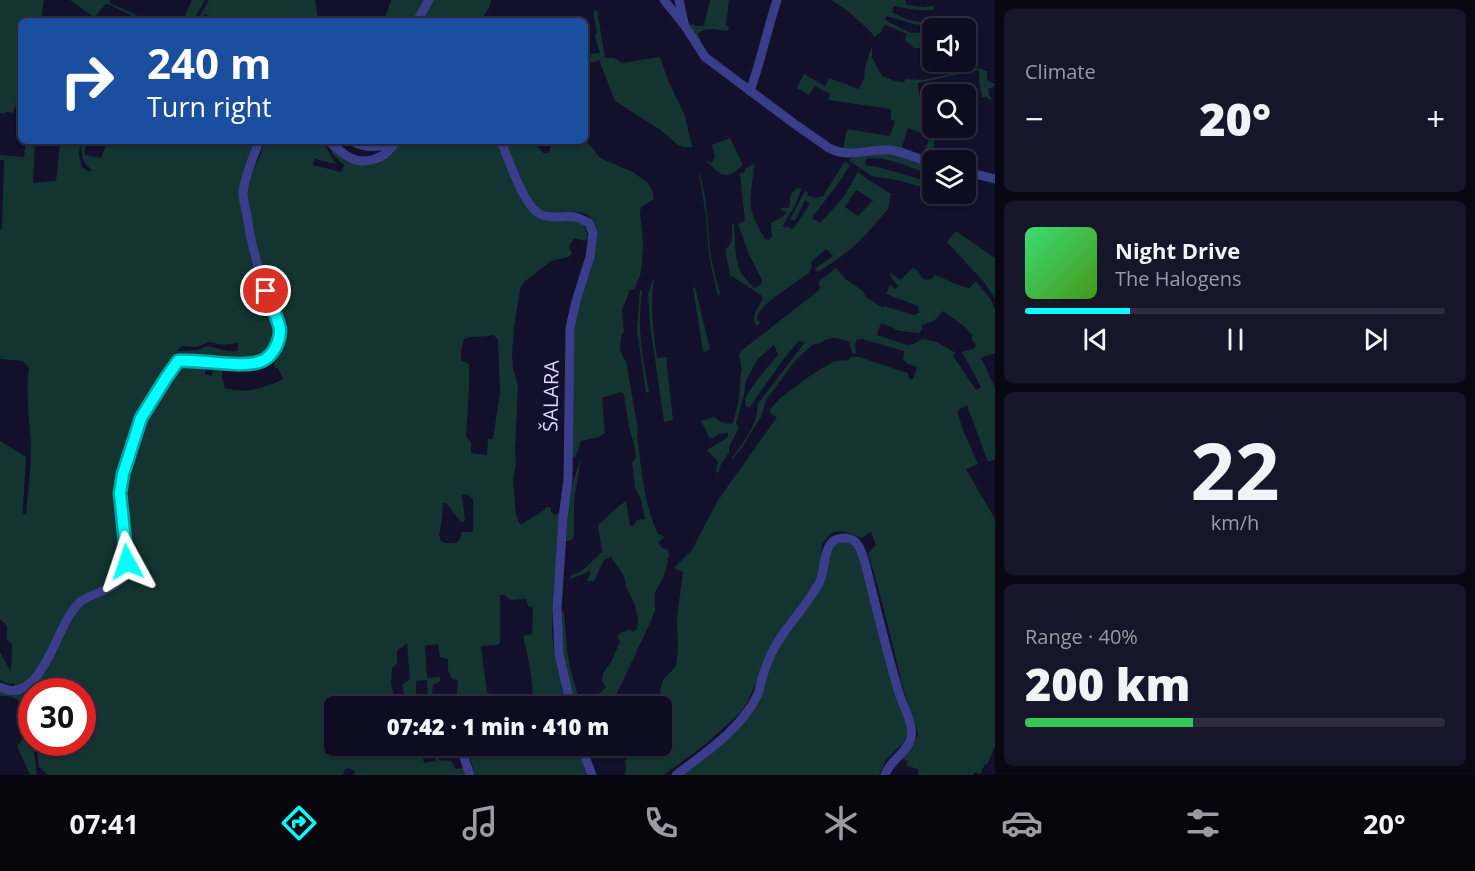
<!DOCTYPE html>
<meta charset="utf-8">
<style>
:root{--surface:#0e0c20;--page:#171529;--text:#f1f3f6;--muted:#9b9ba5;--line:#2e2c3e;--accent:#05feff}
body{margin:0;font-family:"Open Sans",sans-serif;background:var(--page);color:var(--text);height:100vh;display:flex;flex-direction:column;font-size:22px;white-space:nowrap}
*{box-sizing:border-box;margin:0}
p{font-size:20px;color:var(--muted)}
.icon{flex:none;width:33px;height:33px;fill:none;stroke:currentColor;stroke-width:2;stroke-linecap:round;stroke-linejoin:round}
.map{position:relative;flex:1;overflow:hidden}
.sheet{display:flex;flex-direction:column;gap:9px;padding:9px;background:#080712;width:480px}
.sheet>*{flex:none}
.guide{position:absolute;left:18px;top:18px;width:570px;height:126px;border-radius:9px;box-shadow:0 2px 4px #0004,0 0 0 2px var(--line);background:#1a4fa0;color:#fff;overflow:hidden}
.controls{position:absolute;left:922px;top:18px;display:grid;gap:12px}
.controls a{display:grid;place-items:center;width:54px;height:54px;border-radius:9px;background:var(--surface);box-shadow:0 2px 4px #0004,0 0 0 2px var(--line);font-size:30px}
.speed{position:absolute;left:18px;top:678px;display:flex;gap:12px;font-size:30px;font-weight:700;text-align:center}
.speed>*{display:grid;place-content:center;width:78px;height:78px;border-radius:50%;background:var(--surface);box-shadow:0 2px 4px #0004,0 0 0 2px var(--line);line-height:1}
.speed .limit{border:9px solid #d22;background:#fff;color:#111}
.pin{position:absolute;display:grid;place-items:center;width:51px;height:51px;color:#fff;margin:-26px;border:3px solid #fff;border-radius:50%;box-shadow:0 2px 6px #0007}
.me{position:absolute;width:66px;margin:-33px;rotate:355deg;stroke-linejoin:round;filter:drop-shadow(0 0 4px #0008)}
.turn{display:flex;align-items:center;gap:21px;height:126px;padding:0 30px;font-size:27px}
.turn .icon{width:78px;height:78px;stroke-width:2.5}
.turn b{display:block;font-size:42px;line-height:51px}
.big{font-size:45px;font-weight:800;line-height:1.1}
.sheet .card{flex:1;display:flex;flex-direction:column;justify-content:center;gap:9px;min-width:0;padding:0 21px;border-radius:9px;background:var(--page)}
.sheet .dial{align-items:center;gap:0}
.dial b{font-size:78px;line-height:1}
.song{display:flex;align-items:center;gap:18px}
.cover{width:72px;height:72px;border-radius:9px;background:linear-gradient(135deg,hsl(140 70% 55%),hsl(100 70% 35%))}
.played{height:6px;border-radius:3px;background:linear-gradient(90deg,var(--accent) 25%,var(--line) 25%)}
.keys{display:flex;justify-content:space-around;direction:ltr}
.heat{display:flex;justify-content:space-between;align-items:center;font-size:33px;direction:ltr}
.charge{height:9px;border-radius:4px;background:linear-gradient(90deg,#34c759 40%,var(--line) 0)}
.trip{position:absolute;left:324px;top:696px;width:348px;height:60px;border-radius:9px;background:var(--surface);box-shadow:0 2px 4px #0004,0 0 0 2px var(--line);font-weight:800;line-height:60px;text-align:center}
.tab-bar{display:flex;height:96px;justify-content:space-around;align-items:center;background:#06050d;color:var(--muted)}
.tab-bar .icon{width:42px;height:42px}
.tab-bar .selected{color:var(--accent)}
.tab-bar b{font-size:27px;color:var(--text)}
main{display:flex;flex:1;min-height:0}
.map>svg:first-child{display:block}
.green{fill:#133430;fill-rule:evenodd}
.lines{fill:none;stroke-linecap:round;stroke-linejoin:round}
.minor{stroke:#3a3e8a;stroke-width:9}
.route-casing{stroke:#03a5a6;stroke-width:15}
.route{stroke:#05feff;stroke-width:10}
.labels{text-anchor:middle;stroke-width:6;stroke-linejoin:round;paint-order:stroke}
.street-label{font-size:20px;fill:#dad9ff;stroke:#12102a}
</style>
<main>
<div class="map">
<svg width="995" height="775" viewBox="0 0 995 775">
<rect width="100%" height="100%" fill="#12102a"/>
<g class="green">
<path d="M0 0H44L42 14V21H21V86L13 113 6 112 4 114 0 113Z"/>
<path d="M70 0H110V3L149 21H143L108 4 105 5 96 16H92Z"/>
<path d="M192 0H205L193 21H185L186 13Z"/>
<path d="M209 0H315L318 18V21H216L205 13 200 21H197Z"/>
<path d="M391 0H426L413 21H384Z"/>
<path d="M433 0H491L489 8 480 21H420Z"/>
<path d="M710 0H729L726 25 729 27 728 31 712 29 704 30 698 33 701 42H699L689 26 693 24 695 26H704Z"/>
<path d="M831 0H905L907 5 923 7 934 6V10C920 11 908 9 894 6L892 12C904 19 917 24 931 21L934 25 932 26 913 24 887 16 885 19 887 21 911 33 929 32 933 44 925 48H914L905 40 907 34 885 25 880 33 874 37 872 33 849 12Z"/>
<path d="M597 10 605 58H614L622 63 660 57 668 80 685 116 692 147H684L678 145 659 129 615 101 599 60 585 65V60L591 57V54L600 53 595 36 597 32 594 18V11Z"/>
<path d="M872 46V57L882 76 895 81 904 82 906 79 922 80 981 68 987 72V80L995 84 993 87 988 89 989 95 992 99 990 100 986 97H982L979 81V70L918 83 919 94 933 102V128H938L934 144 933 161 921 157 925 150 930 136 908 128 901 150H845L843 148 847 129 890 136 895 121 891 120V109L828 100 830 94 815 86 809 95 797 88 804 74 825 86 829 78 859 89 864 79 865 67Z"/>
<path d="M730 138 743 165C725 181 722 176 706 161L712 163 715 157 712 145Z"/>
<path d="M585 139 600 158 633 172 648 183 652 190 654 199 641 207 640 213 643 241 642 264 640 276 634 289 630 290 622 310 624 333H622C620 347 618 350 626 361L638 430 637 435C641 466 644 505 658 534L662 535 664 538 658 542 662 548 668 550 669 555 667 560 668 561 664 576 655 593V611L651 621 611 706H575L563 652 560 613 564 612 567 650 570 667 579 700C591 701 597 696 606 687L602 681 603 673 611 662 620 642 617 636 620 633 631 629 632 632 637 629 638 620 635 605 627 589 624 576 611 557 604 560 594 581H587L591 572 588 571 584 574 570 579V576L583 570 602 552 598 525 619 506 626 501 630 526H633L637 520 645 519 641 500 635 488 632 462 636 458 634 444 629 428 624 394 621 392 602 398 605 433 599 437 581 441 575 458 571 454C571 420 571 387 573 353 574 341 573 328 576 317 581 294 604 244 594 223 583 199 550 224 533 204 527 197 525 187 521 179 516 166 511 154 506 141H533L543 153H549L551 145 556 141H585Z"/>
<path d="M26 141H32V143H35L33 183 56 181 60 143 63 141H80L79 155 82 167 90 172 91 169C81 161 81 153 82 141H85V155L101 158 108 141H256L239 195 251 260 255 275 274 320 275 331 273 343 269 349 259 357 252 358H183L176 359 171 363C147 401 118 443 117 489 117 500 119 511 120 521 121 535 122 549 123 563 118 584 106 584 89 592L32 679 15 687 14 683 8 684 0 680V652L11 672 12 644 7 640V626L0 619V441L26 457 23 507V514H26C28 492 31 470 31 448 30 421 25 395 29 368L23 361 0 359V229H2L4 160H0V155L24 157ZM210 342 223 345 238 343V351C227 353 217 347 207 346L198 350 177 351 182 346 196 347Z"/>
<path d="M265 141H323L325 143V146L336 164 315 159 313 165 341 172 344 165 332 154 331 148 358 164 400 141H497C505 159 521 210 538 218 556 227 583 208 588 237L585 241 574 238 569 246 572 254 568 257 551 261 524 282 520 290 514 327 512 354 513 368 518 385 515 451 516 464 513 480 516 514 519 523 522 524C531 517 540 515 547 507L551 508V512L555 515 560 513 553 596 552 634 555 654 560 675 565 704 557 706H456L458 680 452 679 448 670V659L440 657 438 644 425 646 427 678 440 677V681L433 685 432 695 436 701 437 706H429L428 704 427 680 416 681V704H412L405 700 402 685 410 679 407 643 397 651V664L392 668 391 684 397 706H399H334V746H421L424 763 436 761 433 746H444L445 752 439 753V760L451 761 456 769 462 768 468 763 471 775H354L355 771 347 768 344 771 343 775H48L39 767 36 743 82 742V692H32L31 701 27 691 39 678 80 606 115 590 123 583 127 575 123 484 143 430 144 419 153 404 159 399 176 369 181 365 191 364 205 367V374L212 376 213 366H223L222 378 225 388C244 394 266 388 283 379L278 368H275L274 365 277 360 274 356 284 326 283 320 262 270 247 196C248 177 260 160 265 141ZM493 335 498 339 500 393 493 439H488L487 455 471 453V442L466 437 469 388V364L461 360V351L464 339C474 335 483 338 493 335ZM467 494 473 499V532H462L460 539 457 543H445L441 541 439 535 442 519 443 503H446L461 522 465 521 462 495ZM500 595H505L510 600 526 599 528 606 533 607 532 634 523 636C528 656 532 675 533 696L506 700 504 696 487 693 481 646 497 645 500 643Z"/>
<path d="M892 153 913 160V162L933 167V176C914 169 885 155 866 159L865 165 878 167 933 183V190L896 180 872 176 849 161 855 155Z"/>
<path d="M845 161 850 165C839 184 824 201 812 218L820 223 843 198 858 172 864 177 891 194 888 209 861 240 838 259 818 272 815 270 816 268 833 256 826 249 811 262 812 267 809 273C798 281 763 303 758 314 756 319 757 319 760 323L757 326C750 317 758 308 763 299L761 295 730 275 725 249C734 245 732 233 732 224H734C734 231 735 237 735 244 736 264 739 274 754 288L759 286 762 282 761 278 748 252 738 224 745 221 740 174 745 172V169L754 164C754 178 749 194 751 208 753 218 760 230 765 239L769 240 772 237 771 223 778 219 783 217 786 212 781 210V208H789L791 194 797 188 801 189C798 203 789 214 783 226L785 228 787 227 793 229 810 204 805 200 795 221 790 219 805 191 808 192 807 195 815 198 823 196ZM856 190 873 200 858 216 845 207Z"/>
<path d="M699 174H700C707 199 708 225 710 250 712 265 716 279 720 293L718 297 709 256 706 216Z"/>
<path d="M956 231 995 258V298L983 281 947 242Z"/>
<path d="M836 268 847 280 863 291 866 297 883 308 884 306 914 315 919 313 918 306 886 294 890 285 895 289 898 286 890 276 891 273 900 280 913 268 918 271 923 279C928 280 932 280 935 275 946 279 958 286 969 288L976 281 991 300 995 309V353L981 358 995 387V459L988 462 967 405 957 411 963 430 978 464 966 469 995 519V746L987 765 985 764 980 774 975 772 973 775H917L919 772 918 769 906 766 908 761 898 757 913 744 918 735C915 718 907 702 902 685 892 641 881 597 868 553L876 545 871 532 861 538C853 534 842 529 832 533 829 535 825 541 822 544L820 568 814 584 784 625 773 646 748 701 740 713 707 743 664 775H625L626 767 625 760 630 757 633 752 632 746H662V707L663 705 664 698 660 692 663 680 676 666 678 648 677 617 683 572 674 568 692 550 718 500 777 417 771 414 770 410 779 399 811 375 834 361 849 360 851 357H859L908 373 909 379H913L917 367 908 364 903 360 904 351 862 339 856 340 855 345 856 353 853 354 849 342C827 333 830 341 812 345L796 360 766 400 761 417 741 449 732 459V457C742 446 760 420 757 405L805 342 799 341 785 357 750 407H747C746 406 745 404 745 403 744 392 771 364 778 355L774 345 758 359 746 380 744 395 736 423 739 428 729 447V452L725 459 720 466 719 470 717 474 716 471 718 462 707 450 728 437V433L719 434 713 438 709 437 701 421 714 417C719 421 727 425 733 423L739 400 741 372 742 371 739 355 741 351 818 291 820 288 818 282ZM943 311 965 327 973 336 971 338 976 346 973 349 962 352 981 387 976 390 953 356 956 353 937 342 922 339 913 344 907 345 877 335 881 323 900 331 919 333 922 329V325L934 321Z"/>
<path d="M653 279H654C650 306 653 331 657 358L666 357 673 420 664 422 650 324 648 294Z"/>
<path d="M695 287 710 349 705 352 703 351 693 288Z"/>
<path d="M640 290 642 291C637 329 642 354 649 391L646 393 637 330Z"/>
<path d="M581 458 574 500V535L572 540 566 541 569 494Z"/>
<path d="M846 539 858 550 908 731 904 742 886 760 879 775H680L744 719 779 646 807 606 831 543Z"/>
<path d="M0 692 5 693H21C35 704 31 726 32 742L33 743 37 775H30L17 746C27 736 32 726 26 713 19 699 16 696 0 696Z"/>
<path d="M475 746H577L587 775H475L468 751 476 750Z"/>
</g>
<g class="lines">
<g class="minor">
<path d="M664 0 685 26 705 57 796 125 829 148C848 159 871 148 891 150 905 152 920 160 933 164"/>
<path d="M679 0 684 23"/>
<path d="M417 21 429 0"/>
<path d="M750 91C761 61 767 30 777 0"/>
<path d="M328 141C336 147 346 158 356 160 365 163 380 159 387 152 391 149 394 144 396 141"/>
<path d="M352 141C366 149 379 148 394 142"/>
<path d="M501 141C509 159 524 209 542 215 553 219 565 215 576 217 580 218 585 221 589 223L593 233 590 257 576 301 570 328 568 479 563 518 557 608 559 654 571 706"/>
<path d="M966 172 995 179"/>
<path d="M0 687C39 708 56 631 73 610 76 606 79 602 83 600 97 591 117 590 124 573 132 553 119 515 120 492 121 478 126 465 130 452 134 440 137 428 142 417 150 400 162 383 173 367 192 347 246 377 270 355 276 349 280 339 280 330 279 322 269 301 266 292 257 267 251 242 247 216 246 209 243 201 243 193 244 177 254 157 259 141"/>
<path d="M460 746 470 775"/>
<path d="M581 746 592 775"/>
<path d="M676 775C705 753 741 729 757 696 760 691 760 684 762 679 765 668 770 655 776 645 788 624 806 606 818 585 826 573 822 547 835 540 836 539 842 538 844 538 858 537 862 552 865 563 876 606 886 650 899 693 903 707 914 723 911 738 907 753 890 760 885 775"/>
</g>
</g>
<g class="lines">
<defs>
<path id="route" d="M127 562 120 493 123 474 141 418 166 378 178 361C202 359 242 369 262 361 273 356 280 342 280 330 279 321 269 300 266 291"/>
</defs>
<use href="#route" class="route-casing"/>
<use href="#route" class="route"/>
</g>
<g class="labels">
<g class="street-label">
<text transform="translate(551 396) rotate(-89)" y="7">ŠALARA</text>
</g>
</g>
</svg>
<div class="controls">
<a><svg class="icon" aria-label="sound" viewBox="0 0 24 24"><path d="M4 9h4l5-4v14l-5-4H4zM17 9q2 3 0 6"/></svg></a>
<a><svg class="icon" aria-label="search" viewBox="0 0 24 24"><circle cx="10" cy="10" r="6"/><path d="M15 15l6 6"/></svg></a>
<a><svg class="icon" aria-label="layers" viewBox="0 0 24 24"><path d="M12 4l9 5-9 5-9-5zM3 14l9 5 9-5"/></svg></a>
</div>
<div class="speed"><div class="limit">30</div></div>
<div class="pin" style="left:266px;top:291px;background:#d93025"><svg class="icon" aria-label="arrive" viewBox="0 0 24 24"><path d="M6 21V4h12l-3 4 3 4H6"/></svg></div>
<svg class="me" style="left:127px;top:562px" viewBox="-20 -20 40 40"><path d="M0-17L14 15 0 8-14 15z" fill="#05feff" stroke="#fff" stroke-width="4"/></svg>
<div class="trip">07:42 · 1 min · 410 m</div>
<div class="guide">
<div class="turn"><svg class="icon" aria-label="right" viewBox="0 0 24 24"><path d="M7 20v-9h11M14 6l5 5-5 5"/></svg><div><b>240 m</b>Turn right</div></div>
</div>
</div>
<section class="sheet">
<div class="card"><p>Climate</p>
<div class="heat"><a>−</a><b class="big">20°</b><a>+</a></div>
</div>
<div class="card">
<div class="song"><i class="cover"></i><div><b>Night Drive</b><p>The Halogens</p></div></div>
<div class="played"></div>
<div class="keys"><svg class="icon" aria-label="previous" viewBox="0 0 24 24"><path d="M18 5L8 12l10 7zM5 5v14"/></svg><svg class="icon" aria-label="pause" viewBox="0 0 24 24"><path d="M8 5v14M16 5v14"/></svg><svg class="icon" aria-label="next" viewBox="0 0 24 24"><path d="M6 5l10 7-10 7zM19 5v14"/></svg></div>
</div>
<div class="card dial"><b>22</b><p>km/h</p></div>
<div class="card"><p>Range · 40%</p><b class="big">200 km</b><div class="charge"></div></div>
</section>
</main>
<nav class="tab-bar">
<b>07:41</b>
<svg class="icon selected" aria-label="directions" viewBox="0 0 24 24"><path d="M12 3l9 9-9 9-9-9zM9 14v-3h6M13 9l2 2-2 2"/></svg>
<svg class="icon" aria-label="music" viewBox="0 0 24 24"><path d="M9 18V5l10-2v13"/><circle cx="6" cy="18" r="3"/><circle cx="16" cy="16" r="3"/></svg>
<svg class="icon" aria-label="phone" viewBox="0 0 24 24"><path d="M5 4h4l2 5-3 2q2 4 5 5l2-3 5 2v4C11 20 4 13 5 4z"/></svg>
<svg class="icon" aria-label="climate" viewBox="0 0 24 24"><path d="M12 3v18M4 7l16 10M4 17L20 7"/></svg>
<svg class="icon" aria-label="car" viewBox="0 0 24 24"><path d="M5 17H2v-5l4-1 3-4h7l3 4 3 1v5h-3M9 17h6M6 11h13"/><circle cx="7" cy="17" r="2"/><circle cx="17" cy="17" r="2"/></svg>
<svg class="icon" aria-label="filters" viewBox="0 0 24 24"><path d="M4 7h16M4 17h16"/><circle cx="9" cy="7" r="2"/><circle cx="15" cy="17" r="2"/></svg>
<b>20°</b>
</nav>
